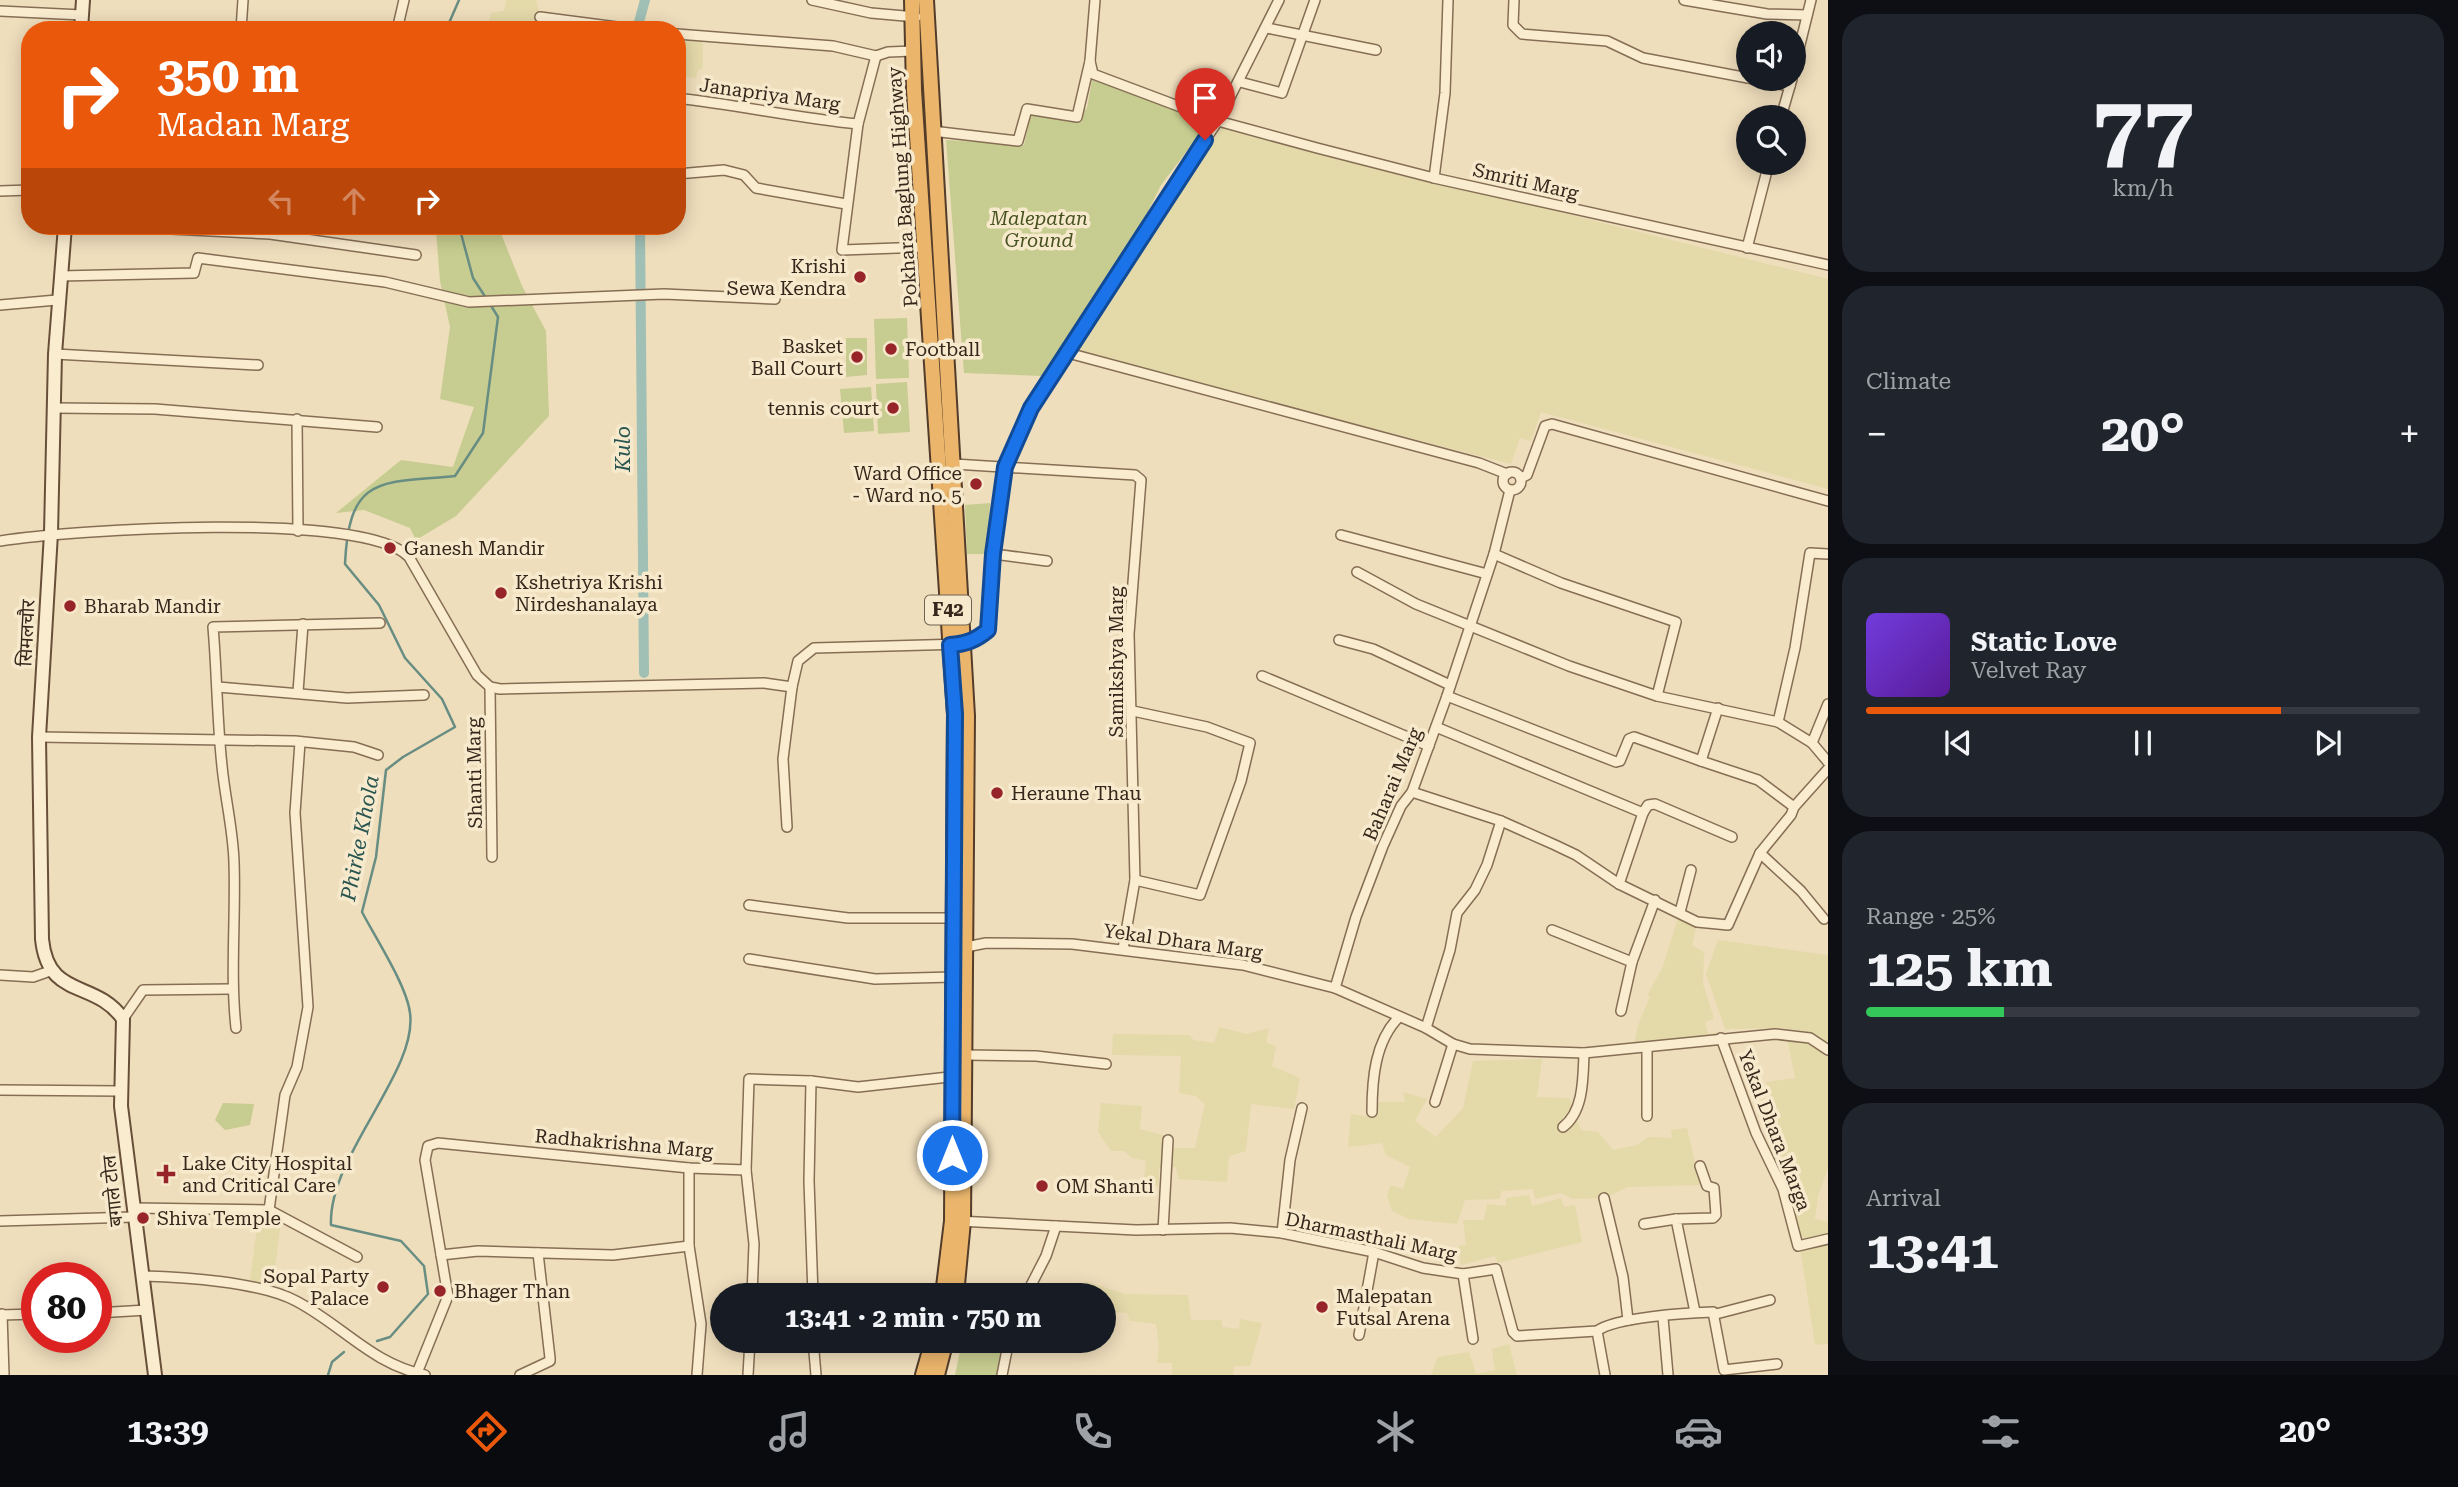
<!DOCTYPE html>
<meta charset="utf-8">
<style>
:root{--surface:#171b24;--page:#20242c;--text:#f1f3f6;--muted:#9ea1a6;--line:#363941;--accent:#ea580c}
body{margin:0;font-family:"Roboto Serif","Noto Sans Devanagari",serif;background:var(--page);color:var(--text);height:100vh;display:flex;flex-direction:column;font-size:26px;white-space:nowrap}
*{box-sizing:border-box;margin:0}
p{font-size:23px;color:var(--muted)}
.icon{flex:none;width:38px;height:38px;fill:none;stroke:currentColor;stroke-width:2;stroke-linecap:round;stroke-linejoin:round}
.map{position:relative;flex:1;overflow:hidden}
.sheet{display:flex;flex-direction:column;gap:14px;padding:14px;background:#0d0f14;width:630px}
.sheet>*{flex:none}
.hud{position:absolute;left:21px;top:21px;width:665px;height:214px;border-radius:28px;box-shadow:0 4px 18px #0003;background:#ea580c;color:#fff;overflow:hidden}
.fabs{position:absolute;left:1736px;top:21px;display:grid;gap:14px}
.fabs a{display:grid;place-items:center;width:70px;height:70px;border-radius:50%;background:var(--surface);box-shadow:0 4px 18px #0003;font-size:35px}
.speed{position:absolute;left:21px;top:1262px;display:flex;gap:14px;font-size:35px;font-weight:700;text-align:center}
.speed>*{display:grid;place-content:center;width:91px;height:91px;border-radius:50%;background:var(--surface);box-shadow:0 4px 18px #0003;line-height:1}
.speed .limit{border:10px solid #d22;background:#fff;color:#111}
.pin{position:absolute;display:grid;place-items:center;width:60px;height:60px;color:#fff;margin:-72px -30px;border-radius:50% 50% 50% 0;rotate:-45deg;box-shadow:0 0 7px #0007}
.pin .icon{rotate:45deg}
.me{position:absolute;width:77px;margin:-38px;rotate:0deg;stroke-linejoin:round;filter:drop-shadow(0 0 5px #0008)}
.turn{display:flex;align-items:center;gap:24px;height:147px;padding:0 21px;font-size:32px}
.turn .icon{width:91px;height:91px;stroke-width:2.5}
.turn b{display:block;font-size:49px;line-height:60px}
.lanes{display:flex;align-items:center;height:66px;padding:0 21px;background:#0003;justify-content:center;gap:35px;direction:ltr}
.lanes .off{opacity:.35}
.big{font-size:52px;font-weight:700;line-height:1.1}
.sheet .card{flex:1;display:flex;flex-direction:column;justify-content:center;gap:10px;min-width:0;padding:0 24px;border-radius:28px;background:var(--page)}
.sheet .dial{align-items:center;gap:0}
.dial b{font-size:91px;line-height:1}
.song{display:flex;align-items:center;gap:21px}
.cover{width:84px;height:84px;border-radius:10px;background:linear-gradient(135deg,hsl(260 70% 55%),hsl(270 70% 35%))}
.played{height:7px;border-radius:4px;background:linear-gradient(90deg,var(--accent) 75%,var(--line) 75%)}
.keys{display:flex;justify-content:space-around;direction:ltr}
.heat{display:flex;justify-content:space-between;align-items:center;font-size:38px;direction:ltr}
.charge{height:10px;border-radius:5px;background:linear-gradient(90deg,#34c759 25%,var(--line) 0)}
.trip{position:absolute;left:710px;top:1283px;width:406px;height:70px;border-radius:35px;background:var(--surface);box-shadow:0 4px 18px #0003;font-weight:700;line-height:70px;text-align:center}
.tabs{display:flex;height:112px;justify-content:space-around;align-items:center;background:#090b0e;color:var(--muted)}
.tabs .icon{width:49px;height:49px}
.tabs .selected{color:var(--accent)}
.tabs b{font-size:32px;color:var(--text)}
main{display:flex;flex:1;min-height:0}
.map>svg:first-child{display:block}
.farmland{fill:#e4d9a9}
.green{fill:#c7cc90}
.lines{fill:none;stroke-linecap:round;stroke-linejoin:round}
.stream{stroke:#688d83;stroke-width:2.5}
.canal{stroke:#a0bfb5;stroke-width:10}
.minor-casing{stroke:#866e55;stroke-width:12}
.secondary-casing{stroke:#684f39;stroke-width:16}
.trunk-casing{stroke:#533c2a;stroke-width:18}
.minor{stroke:#faeccf;stroke-width:9}
.secondary{stroke:#faeccf;stroke-width:12}
.trunk{stroke:#ebb66c;stroke-width:14}
.route-casing{stroke:#114b97;stroke-width:18}
.route{stroke:#1a73e8;stroke-width:12}
.poi-dot{fill:#972428;stroke:#f6e9cc;stroke-width:2.5}
.labels{text-anchor:middle;stroke-width:7;stroke-linejoin:round;paint-order:stroke}
.shield{fill:#f6e9cc;stroke:#6f6150;stroke-width:2}
.shield-label{font-size:18px;font-weight:bold;fill:#35271b}
.street-label{font-size:19px;fill:#35271b;stroke:#f6e9cc}
.park-label{font-size:19px;font-style:italic;fill:#475221;stroke:#f6e9cc}
.poi-label{font-size:19px;fill:#35271b;stroke:#f6e9cc;text-anchor:start}
.water-label{font-size:21px;font-style:italic;fill:#295551;stroke:#f6e9cc}
</style>
<main>
<div class="map">
<svg width="1828" height="1375" viewBox="0 0 1828 1375">
<rect width="100%" height="100%" fill="#efdebc"/>
<g class="farmland">
<path d="M506 0H536L540 16 640 30H486L491 13 504 11Z"/>
<path d="M677 34 703 36V68L698 70 696 78 677 76Z"/>
<path d="M1224 124 1507 199 1828 279V489L1541 412 1531 441 1520 438 1511 464 1074 351Z"/>
<path d="M1680 912 1697 922 1692 946 1704 952 1703 984 1714 1019 1705 1022 1708 1034 1717 1032 1721 1038 1634 1045 1638 1025 1650 997 1647 996 1663 966Z"/>
<path d="M1718 940 1828 955V1168L1818 1196 1815 1219 1828 1222V1344L1815 1345 1796 1220 1768 1141 1766 1115 1775 1109 1766 1082 1795 1078 1785 1028 1725 1029 1706 974Z"/>
<path d="M1219 1027 1247 1034 1269 1028 1266 1042 1276 1047 1272 1066 1300 1078 1294 1109 1251 1104 1246 1151 1229 1156 1227 1182 1178 1179 1176 1167 1159 1168V1186L1143 1187 1146 1161 1132 1158 1124 1151H1111L1098 1132 1101 1103 1142 1106 1140 1129 1166 1136 1169 1148H1195L1205 1104 1196 1096 1179 1093 1181 1056 1112 1055 1113 1034 1189 1035 1194 1040 1214 1043Z"/>
<path d="M1542 1059 1537 1097 1569 1098 1581 1130 1598 1132 1613 1150 1637 1145 1648 1137 1672 1138 1671 1130 1687 1128 1700 1185 1628 1187 1604 1198 1572 1199 1562 1193 1535 1199 1533 1189 1502 1191 1499 1199 1465 1200 1457 1224 1409 1219 1392 1211 1387 1196 1390 1185 1403 1189 1410 1167 1386 1155 1382 1143 1348 1147 1351 1114 1375 1118 1378 1102H1405L1403 1092 1427 1099 1415 1121 1436 1137 1463 1108 1473 1061Z"/>
<path d="M1529 1195 1532 1206 1561 1198 1564 1207 1575 1205 1582 1242 1498 1263 1495 1256 1461 1265 1458 1246 1466 1245 1463 1220H1484L1487 1204 1506 1206V1198Z"/>
<path d="M259 1212 281 1221 273 1285 250 1280Z"/>
<path d="M1085 1281 1125 1294 1188 1295 1191 1320H1222V1327L1239 1329 1240 1319 1262 1323 1250 1366H1234L1233 1375H1172V1363H1157L1159 1346 1156 1324 1130 1321 1127 1313 1104 1311V1295H1083Z"/>
<path d="M1509 1344 1517 1375H1431L1438 1357 1469 1352 1476 1374 1495 1370 1492 1349Z"/>
</g>
<g class="green">
<path d="M1092 80 1212 118 1161 185 1144 219 1043 376 964 373 946 140 1024 145 1032 108 1079 116 1087 108Z"/>
<path d="M431 226H498L522 286 546 331 549 416 456 516 416 540 410 528 364 510 336 513 401 460 453 467 474 407 440 399 450 327 440 281 436 231Z"/>
<path d="M907 318 909 378 876 379 874 319Z"/>
<path d="M867 338V375L846 377V338Z"/>
<path d="M907 382 910 432 878 434 876 384Z"/>
<path d="M871 387 874 431 844 433 840 389Z"/>
<path d="M990 503 987 554H967L965 505Z"/>
<path d="M223 1103 254 1104 250 1125 225 1130 215 1120Z"/>
<path d="M962 1341H1004L998 1375H955Z"/>
</g>
<g class="lines">
<g class="stream">
<path d="M446 30 459 0"/>
<path d="M459 226 473 278 486 298"/>
<path d="M377 1341 390 1337 428 1294 424 1266 401 1241 331 1225C328 1156 418 1072 410 1013 407 986 375 937 362 912L376 857 386 770 403 757 455 727 442 699 405 658 379 605 345 564C349 474 381 483 455 476L483 433 498 317 490 304"/>
<path d="M328 1375 332 1362 344 1352"/>
</g>
<g class="canal">
<path d="M639 22 645 0"/>
<path d="M640 226 644 673"/>
</g>
<defs>
<g id="minor">
<path d="M812 0 871 13 916 17"/>
<path d="M1514 0 1513 25 1522 34 1607 41 1643 58 1748 78"/>
<path d="M1684 0 1767 14 1807 15"/>
<path d="M0 11 82 15"/>
<path d="M540 17 640 30"/>
<path d="M1267 28 1376 50"/>
<path d="M241 30 243 0"/>
<path d="M397 30 404 0"/>
<path d="M677 34 833 46 876 56 888 52 913 51"/>
<path d="M876 56 858 124 842 250 925 247"/>
<path d="M1090 61 1093 74 1218 121 1317 148 1434 178 1828 265"/>
<path d="M1794 69 1811 0"/>
<path d="M1752 79 1790 86"/>
<path d="M1240 82 1282 93 1315 0"/>
<path d="M677 98C738 105 797 118 858 124"/>
<path d="M1781 117 1792 79"/>
<path d="M932 131 1018 141 1027 109 1077 117 1090 61 1095 0"/>
<path d="M677 174 724 170 744 175 756 188 846 204"/>
<path d="M1434 178 1445 93 1448 0"/>
<path d="M0 191 30 190"/>
<path d="M111 226 270 234 416 255"/>
<path d="M1747 248 1769 163"/>
<path d="M60 276 194 273 198 258 385 282 469 302 664 294 775 299"/>
<path d="M0 305 57 300"/>
<path d="M1068 353 1479 463 1507 474"/>
<path d="M55 354 258 365"/>
<path d="M53 408 155 409 377 427"/>
<path d="M297 419 298 531"/>
<path d="M954 464 1135 475 1141 480 1129 634 1135 880 1123 949"/>
<circle cx="1512" cy="481" r="9"/>
<path d="M1521 478 1527 475 1545 426 1552 424 1828 501"/>
<path d="M1341 535 1487 574"/>
<path d="M0 541C69 530 364 510 409 557L477 675 490 687 500 689 764 683 792 687 798 661 814 648 963 644 978 639 988 630 994 554 1005 467 1031 408 1151 220 1218 121 1279 0"/>
<path d="M994 554 1047 561"/>
<path d="M1494 554 1561 583 1676 622 1657 696"/>
<path d="M1357 572 1416 604 1569 666 1657 696 1778 722 1812 743 1828 762"/>
<path d="M1339 640 1373 649 1450 685"/>
<path d="M1262 676 1429 746"/>
<path d="M218 687 347 698 424 695"/>
<path d="M490 687 492 857"/>
<path d="M298 692 303 624"/>
<path d="M1447 696 1616 762 1620 761 1629 739 1634 737 1701 761"/>
<path d="M1718 708 1701 761 1758 780 1794 807 1791 815 1760 853 1801 891 1824 919"/>
<path d="M1133 711 1207 727 1250 743 1241 781 1200 895 1135 880"/>
<path d="M1778 722 1795 648 1810 553 1828 554"/>
<path d="M1436 727 1643 813 1619 884"/>
<path d="M39 737 295 741 354 747 378 755"/>
<path d="M1812 743 1828 704"/>
<path d="M1412 792 1501 821 1555 845 1576 855 1619 884 1697 922 1728 925 1760 853"/>
<path d="M1794 807 1828 769"/>
<path d="M1643 813 1648 805 1655 804 1732 837"/>
<path d="M787 827 783 759 792 687"/>
<path d="M749 905 848 918H954"/>
<path d="M1680 912 1691 870"/>
<path d="M1552 930 1632 962"/>
<path d="M961 948 986 943 1072 944 1243 965 1335 988 1426 1028 1453 1044 1470 1049 1584 1053 1775 1034 1810 1038 1828 1050"/>
<path d="M749 959 875 979 953 977"/>
<path d="M0 975 33 977 50 971"/>
<path d="M1335 988 1356 917 1383 846 1401 806 1412 792 1447 696 1494 554 1510 490"/>
<path d="M1621 1011 1632 962 1655 900"/>
<path d="M123 1019 143 990 231 989"/>
<path d="M236 1028C230 973 236 917 234 862 233 829 225 798 222 766 217 720 217 673 213 627L380 623"/>
<path d="M1426 1028 1450 950 1457 913 1475 890 1487 865 1501 821"/>
<path d="M1721 1038 1756 1133 1783 1189 1798 1246 1828 1239"/>
<path d="M966 1055 1036 1056 1106 1064"/>
<path d="M811 1081 809 1181 813 1295"/>
<path d="M0 1090 120 1091"/>
<path d="M1435 1102 1453 1044"/>
<path d="M1372 1112C1372 1079 1375 1041 1399 1017"/>
<path d="M1647 1116V1049"/>
<path d="M1563 1127C1584 1111 1583 1078 1584 1053"/>
<path d="M689 1168V1246L701 1324 697 1375"/>
<path d="M746 1170 754 1244 752 1295"/>
<path d="M1604 1198 1623 1277 1628 1320"/>
<path d="M133 1208 269 1210 357 1257"/>
<path d="M269 1210 285 1095 297 1067 308 1007 295 813 300 742"/>
<path d="M0 1221 134 1217"/>
<path d="M958 1221 1136 1230 1230 1228 1282 1233 1374 1252 1423 1268 1463 1274 1496 1269 1513 1332 1517 1336 1597 1331C1616 1317 1687 1313 1713 1312L1724 1370 1777 1364"/>
<path d="M1644 1224 1676 1219"/>
<path d="M1163 1230 1168 1140"/>
<path d="M1282 1233 1290 1160 1302 1108"/>
<path d="M441 1255 478 1251 613 1255 689 1246"/>
<path d="M1463 1274 1473 1339"/>
<path d="M144 1276C184 1277 260 1282 296 1301 342 1325 372 1364 425 1375"/>
<path d="M1026 1295 1046 1256 1056 1226"/>
<path d="M1695 1312 1676 1219 1713 1218 1716 1215 1714 1188 1707 1186 1700 1166"/>
<path d="M96 1313 147 1310"/>
<path d="M2 1314 4 1375"/>
<path d="M1716 1314 1770 1300"/>
<path d="M0 1315 37 1314"/>
<path d="M1663 1318 1668 1375"/>
<path d="M1597 1331 1605 1375"/>
<path d="M1359 1335 1374 1252"/>
<path d="M813 1340 816 1375"/>
<path d="M417 1373 448 1296 425 1160 428 1146 438 1143 689 1168 746 1170 749 1079 811 1081 858 1087 958 1076"/>
<path d="M520 1375 550 1361V1358L538 1253"/>
<path d="M748 1375 750 1340"/>
<path d="M1002 1375 1009 1340"/>
</g>
<g id="secondary">
<path d="M81 30 83 0"/>
<path d="M65 226 55 354 51 533 39 737 42 939C48 1000 95 979 123 1019L121 1106 155 1375"/>
</g>
<g id="trunk">
<path d="M912 0 914 90 955 714 952 1221 943 1295"/>
<path d="M926 0 967 716 963 1221 956 1295"/>
<path d="M923 1375 933 1340"/>
<path d="M937 1375 946 1340"/>
</g>
</defs>
<use href="#minor" class="minor-casing"/>
<use href="#secondary" class="secondary-casing"/>
<use href="#trunk" class="trunk-casing"/>
<use href="#minor" class="minor"/>
<use href="#secondary" class="secondary"/>
<use href="#trunk" class="trunk"/>
</g>
<g class="lines">
<defs>
<path id="route" d="M952 1155 955 714 950 645C966 644 976 640 988 630L993 554 1005 467 1031 408 1205 140"/>
</defs>
<use href="#route" class="route-casing"/>
<use href="#route" class="route"/>
</g>
<g class="poi-dot">
<circle cx="860" cy="277" r="7"/>
<circle cx="891" cy="349" r="7"/>
<circle cx="857" cy="357" r="7"/>
<circle cx="893" cy="408" r="7"/>
<circle cx="976" cy="484" r="7"/>
<circle cx="390" cy="548" r="7"/>
<circle cx="501" cy="593" r="7"/>
<circle cx="70" cy="606" r="7"/>
<circle cx="997" cy="793" r="7"/>
<path d="M162.5 1163.5h7v7h7v7h-7v7h-7v-7h-7v-7h7z"/>
<circle cx="1042" cy="1186" r="7"/>
<circle cx="143" cy="1218" r="7"/>
<circle cx="383" cy="1287" r="7"/>
<circle cx="440" cy="1291" r="7"/>
<circle cx="1322" cy="1307" r="7"/>
</g>
<g class="labels">
<rect class="shield" x="925" y="595.5" width="46" height="29" rx="5"/>
<g class="shield-label">
<text x="948" y="616">F42</text>
</g>
<g class="street-label">
<text transform="translate(770 94) rotate(8)" y="7">Janapriya Marg</text>
<text transform="translate(1526 181) rotate(13)" y="7">Smriti Marg</text>
<text transform="translate(902 187) rotate(-94)" y="7">Pokhara Baglung Highway</text>
<text transform="translate(26 633) rotate(-87)" y="7">सिमलचौर</text>
<text transform="translate(1116 662) rotate(-90)" y="7">Samikshya Marg</text>
<text transform="translate(474 773) rotate(-91)" y="7">Shanti Marg</text>
<text transform="translate(1392 784) rotate(-67)" y="7">Baharai Marg</text>
<text transform="translate(1183 941) rotate(8)" y="7">Yekal Dhara Marg</text>
<text transform="translate(1775 1130) rotate(69)" y="7">Yekal Dhara Marga</text>
<text transform="translate(624 1143) rotate(5)" y="7">Radhakrishna Marg</text>
<text transform="translate(112 1191) rotate(-96)" y="7">बगाले टोल</text>
<text transform="translate(1371 1236) rotate(12)" y="7">Dharmasthali Marg</text>
</g>
<g class="park-label">
<text x="1039" y="225">Malepatan<tspan x="1039" dy="22">Ground</tspan></text>
</g>
<g class="poi-label">
<text x="846" y="273" text-anchor="end">Krishi<tspan x="846" dy="22">Sewa Kendra</tspan></text>
<text x="843" y="353" text-anchor="end">Basket<tspan x="843" dy="22">Ball Court</tspan></text>
<text x="905" y="356">Football</text>
<text x="879" y="415" text-anchor="end">tennis court</text>
<text x="962" y="480" text-anchor="end">Ward Office<tspan x="962" dy="22">- Ward no. 5</tspan></text>
<text x="404" y="555">Ganesh Mandir</text>
<text x="515" y="589">Kshetriya Krishi<tspan x="515" dy="22">Nirdeshanalaya</tspan></text>
<text x="84" y="613">Bharab Mandir</text>
<text x="1011" y="800">Heraune Thau</text>
<text x="182" y="1170">Lake City Hospital<tspan x="182" dy="22">and Critical Care</tspan></text>
<text x="1056" y="1193">OM Shanti</text>
<text x="157" y="1225">Shiva Temple</text>
<text x="369" y="1283" text-anchor="end">Sopal Party<tspan x="369" dy="22">Palace</tspan></text>
<text x="454" y="1298">Bhager Than</text>
<text x="1336" y="1303">Malepatan<tspan x="1336" dy="22">Futsal Arena</tspan></text>
</g>
<g class="water-label">
<text transform="translate(623 449) rotate(-90)" y="7">Kulo</text>
<text transform="translate(360 838) rotate(-79)" y="7">Phirke Khola</text>
</g>
</g>
</svg>
<div class="fabs">
<a><svg class="icon" aria-label="sound" viewBox="0 0 24 24"><path d="M4 9h4l5-4v14l-5-4H4zM17 9q2 3 0 6"/></svg></a>
<a><svg class="icon" aria-label="search" viewBox="0 0 24 24"><circle cx="10" cy="10" r="6"/><path d="M15 15l6 6"/></svg></a>
</div>
<div class="speed"><div class="limit">80</div></div>
<div class="pin" style="left:1205px;top:140px;background:#d93025"><svg class="icon" aria-label="arrive" viewBox="0 0 24 24"><path d="M6 21V4h12l-3 4 3 4H6"/></svg></div>
<svg class="me" style="left:952px;top:1155px" viewBox="-20 -20 40 40"><circle r="17" fill="#1a73e8" stroke="#fff" stroke-width="3"/><path d="M0-11L8 9 0 5-8 9z" fill="#fff"/></svg>
<div class="trip">13:41 · 2 min · 750 m</div>
<div class="hud">
<div class="turn"><svg class="icon" aria-label="right" viewBox="0 0 24 24"><path d="M7 20v-9h11M14 6l5 5-5 5"/></svg><div><b>350 m</b>Madan Marg</div></div>
<div class="lanes"><svg class="icon off" aria-label="left" viewBox="0 0 24 24"><path d="M17 20v-9H6M10 6l-5 5 5 5"/></svg><svg class="icon off" aria-label="ahead" viewBox="0 0 24 24"><path d="M12 20V5M6 11l6-6 6 6"/></svg><svg class="icon" aria-label="right" viewBox="0 0 24 24"><path d="M7 20v-9h11M14 6l5 5-5 5"/></svg></div>
</div>
</div>
<section class="sheet">
<div class="card dial"><b>77</b><p>km/h</p></div>
<div class="card"><p>Climate</p>
<div class="heat"><a>−</a><b class="big">20°</b><a>+</a></div>
</div>
<div class="card">
<div class="song"><i class="cover"></i><div><b>Static Love</b><p>Velvet Ray</p></div></div>
<div class="played"></div>
<div class="keys"><svg class="icon" aria-label="previous" viewBox="0 0 24 24"><path d="M18 5L8 12l10 7zM5 5v14"/></svg><svg class="icon" aria-label="pause" viewBox="0 0 24 24"><path d="M8 5v14M16 5v14"/></svg><svg class="icon" aria-label="next" viewBox="0 0 24 24"><path d="M6 5l10 7-10 7zM19 5v14"/></svg></div>
</div>
<div class="card"><p>Range · 25%</p><b class="big">125 km</b><div class="charge"></div></div>
<div class="card"><p>Arrival</p><b class="big">13:41</b></div>
</section>
</main>
<nav class="tabs">
<b>13:39</b>
<svg class="icon selected" aria-label="directions" viewBox="0 0 24 24"><path d="M12 3l9 9-9 9-9-9zM9 14v-3h6M13 9l2 2-2 2"/></svg>
<svg class="icon" aria-label="music" viewBox="0 0 24 24"><path d="M9 18V5l10-2v13"/><circle cx="6" cy="18" r="3"/><circle cx="16" cy="16" r="3"/></svg>
<svg class="icon" aria-label="phone" viewBox="0 0 24 24"><path d="M5 4h4l2 5-3 2q2 4 5 5l2-3 5 2v4C11 20 4 13 5 4z"/></svg>
<svg class="icon" aria-label="climate" viewBox="0 0 24 24"><path d="M12 3v18M4 7l16 10M4 17L20 7"/></svg>
<svg class="icon" aria-label="car" viewBox="0 0 24 24"><path d="M5 17H2v-5l4-1 3-4h7l3 4 3 1v5h-3M9 17h6M6 11h13"/><circle cx="7" cy="17" r="2"/><circle cx="17" cy="17" r="2"/></svg>
<svg class="icon" aria-label="filters" viewBox="0 0 24 24"><path d="M4 7h16M4 17h16"/><circle cx="9" cy="7" r="2"/><circle cx="15" cy="17" r="2"/></svg>
<b>20°</b>
</nav>
